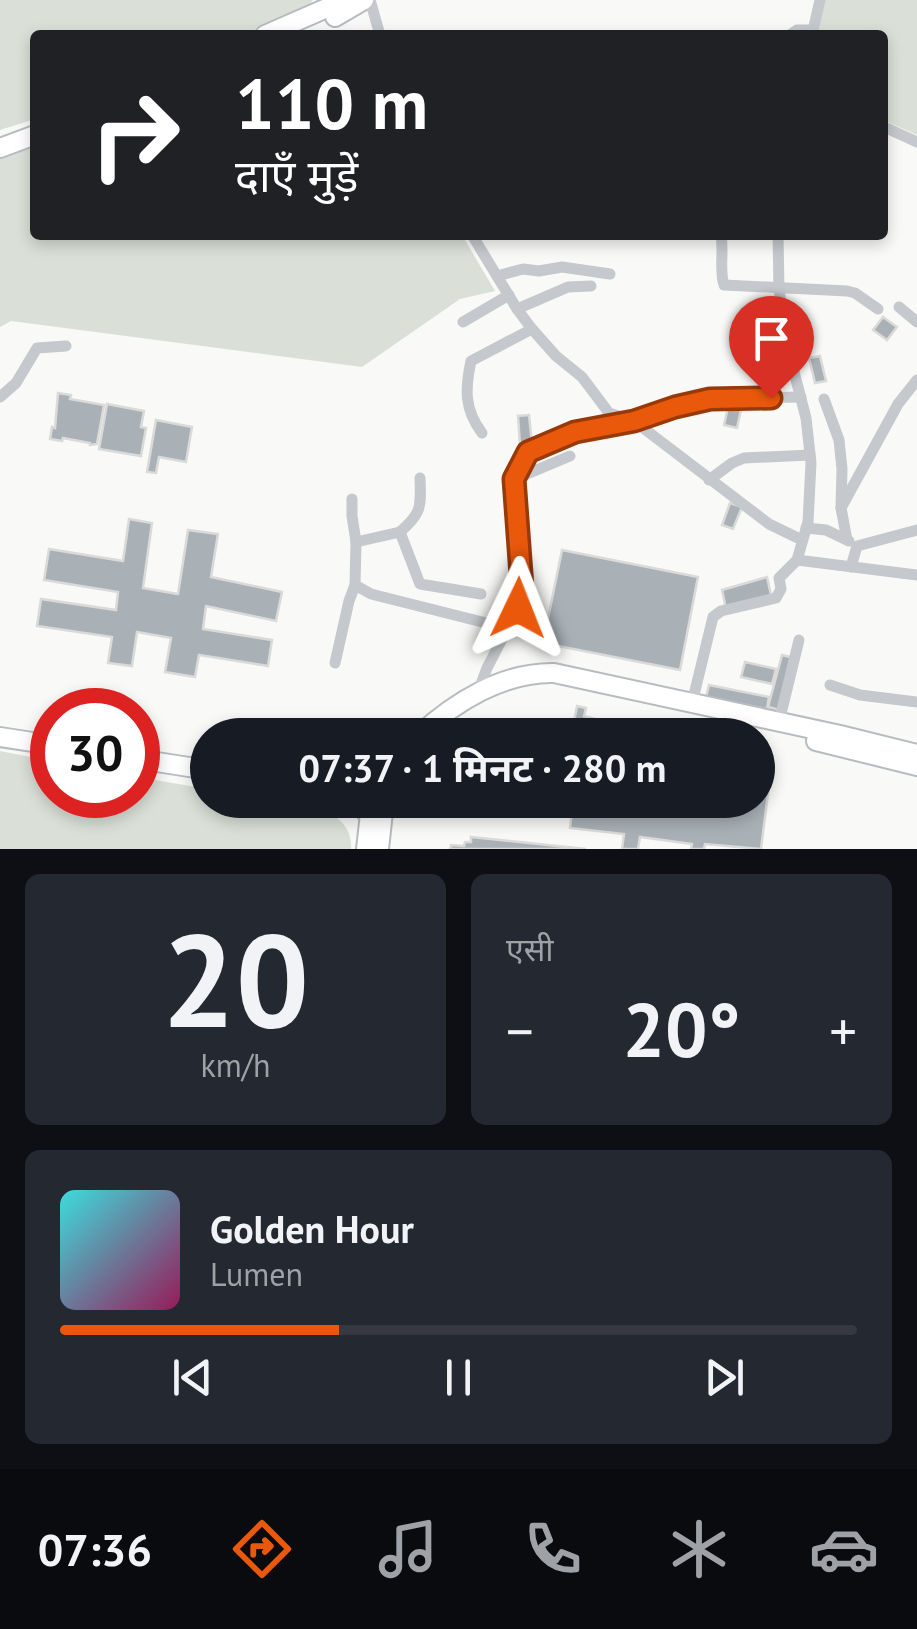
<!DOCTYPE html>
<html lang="hi">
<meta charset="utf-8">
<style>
:root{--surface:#171b24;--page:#242831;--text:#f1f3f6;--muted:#9ea1a6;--line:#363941;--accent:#ea580c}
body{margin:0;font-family:"PT Sans","Noto Sans Devanagari",sans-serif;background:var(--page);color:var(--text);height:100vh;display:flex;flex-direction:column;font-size:38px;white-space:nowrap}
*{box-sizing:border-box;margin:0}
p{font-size:32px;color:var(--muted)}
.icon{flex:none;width:55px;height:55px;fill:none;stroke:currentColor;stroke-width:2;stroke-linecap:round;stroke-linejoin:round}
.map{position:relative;height:849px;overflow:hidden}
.details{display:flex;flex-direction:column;gap:25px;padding:25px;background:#0d0f14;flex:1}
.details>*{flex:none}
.guide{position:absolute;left:30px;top:30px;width:858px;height:210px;border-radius:10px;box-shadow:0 5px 15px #0003;background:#202124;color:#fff;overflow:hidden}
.speed{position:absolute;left:30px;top:688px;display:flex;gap:20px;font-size:50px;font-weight:700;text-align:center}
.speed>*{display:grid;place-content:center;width:130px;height:130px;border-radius:50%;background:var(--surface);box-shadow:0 5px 15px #0003;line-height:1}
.speed .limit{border:15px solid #d22;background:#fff;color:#111}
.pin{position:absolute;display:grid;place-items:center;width:85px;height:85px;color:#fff;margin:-102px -42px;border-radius:50% 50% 50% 0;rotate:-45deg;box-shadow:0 0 10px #0007}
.pin .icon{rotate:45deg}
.me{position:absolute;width:110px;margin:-55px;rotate:2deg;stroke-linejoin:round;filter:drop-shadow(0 0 8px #0008)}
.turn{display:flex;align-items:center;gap:35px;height:210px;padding:0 40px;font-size:45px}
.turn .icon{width:130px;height:130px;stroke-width:2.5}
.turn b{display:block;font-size:70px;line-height:85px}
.big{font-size:75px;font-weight:700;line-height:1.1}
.details .tile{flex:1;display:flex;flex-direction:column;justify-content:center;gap:15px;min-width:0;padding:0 35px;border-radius:15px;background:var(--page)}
.details .dial{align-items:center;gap:0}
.dial b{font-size:130px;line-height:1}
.song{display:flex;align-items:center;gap:30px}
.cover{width:120px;height:120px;border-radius:15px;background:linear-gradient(135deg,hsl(180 70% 55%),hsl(330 70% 35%))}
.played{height:10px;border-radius:5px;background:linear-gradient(90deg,var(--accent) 35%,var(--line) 35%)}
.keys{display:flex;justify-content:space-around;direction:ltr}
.heat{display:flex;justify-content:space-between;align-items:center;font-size:55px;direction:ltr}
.details .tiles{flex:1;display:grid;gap:25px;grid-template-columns:1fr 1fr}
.tile:last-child{grid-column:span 2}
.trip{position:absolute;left:190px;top:718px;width:585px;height:100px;border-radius:50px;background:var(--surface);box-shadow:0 5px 15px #0003;font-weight:700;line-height:100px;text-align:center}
.dock{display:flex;height:160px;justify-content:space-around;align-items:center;background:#090b0e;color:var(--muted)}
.dock .icon{width:70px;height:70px}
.dock .selected{color:var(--accent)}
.dock b{font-size:45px;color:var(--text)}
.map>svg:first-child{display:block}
.green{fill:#dae0d8}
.building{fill:#a9b1b7;stroke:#dadbd9;stroke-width:2.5}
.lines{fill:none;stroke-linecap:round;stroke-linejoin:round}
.secondary-casing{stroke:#b7bcc0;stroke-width:22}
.street{stroke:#c5c8cc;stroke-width:11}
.secondary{stroke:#fff;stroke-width:18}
.route-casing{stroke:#983908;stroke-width:25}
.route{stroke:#ea580c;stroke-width:18}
</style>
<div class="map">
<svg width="917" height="849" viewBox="0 0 917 849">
<rect width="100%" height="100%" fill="#f9f9f7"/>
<g class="green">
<path d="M0 0H313L306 9 243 35H35V119L0 130Z"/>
<path d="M816 0H917V135L883 120 882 35H814Z"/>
<path d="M35 144V235H462L495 291 460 299 362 367 11 321 0 327V157Z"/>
<path d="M0 751 52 761V795H138V777L207 789 208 800C245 800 355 791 351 849H0Z"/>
</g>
<g class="building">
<path d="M883 317 897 327 887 340 873 330Z"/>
<path d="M820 356 826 381 815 383 809 358Z"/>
<path d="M58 393 71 395 70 399 104 405 97 444 90 445V443L63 438 62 441 50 439 52 427 55 428Z"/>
<path d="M107 404 144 411 141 427 146 428 141 456 99 449Z"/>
<path d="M728 407 741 410 737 428 724 425Z"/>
<path d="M529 415 532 444 520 445 518 416Z"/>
<path d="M156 420 192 427 186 462 159 457 156 473 147 472Z"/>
<path d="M730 503 742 507 733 529 722 525Z"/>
<path d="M129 519 152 523 143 588 178 594 188 530 218 534 211 577 282 592 276 621 206 606 203 629 272 640 268 666 199 655 195 677 165 672 171 638 137 632 132 666 108 663 112 637 37 626 41 599 116 610 118 592 44 580 49 549 123 561Z"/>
<path d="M562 550 698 577 680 670 543 643Z"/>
<path d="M767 577 771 595 726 609 722 590Z"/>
<path d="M782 655 794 658 780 710 768 707Z"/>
<path d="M745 662 776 669 772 684 741 677Z"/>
<path d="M709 685 769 697 767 709 706 697Z"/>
<path d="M577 706 586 708 584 716 599 720 598 727 574 722Z"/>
<path d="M502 720 547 726 546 735 501 732Z"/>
<path d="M758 760H760L759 769 771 770 761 849 705 844 704 849H691L692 844 640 837 638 849H622L624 834 570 828 573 800 662 802V800H678V804L707 807 708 800H758Z"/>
<path d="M471 837 586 849H450L451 845 464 846 465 842H471Z"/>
</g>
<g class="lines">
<defs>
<g id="secondary">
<path d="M335 17 364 0"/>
<path d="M265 35 345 0"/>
<path d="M0 148 35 135"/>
<path d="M419 735C455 702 503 672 554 673L840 735 917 754"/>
<path d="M0 737 52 745"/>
<path d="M816 741 917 766"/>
<path d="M138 759 208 770"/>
<path d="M358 800 365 811 377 814 388 808 391 800"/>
<path d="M366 849 370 814"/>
<path d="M379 849 383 812"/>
</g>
</defs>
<use href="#secondary" class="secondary-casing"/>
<g class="street">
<path d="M370 0 380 35"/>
<path d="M790 35 797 30H813"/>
<path d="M812 35 820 0"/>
<path d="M882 126 917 142"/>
<path d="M472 235 517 309 532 329 556 356 582 377 609 413 634 421 769 524 802 540"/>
<path d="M721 235C724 252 719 270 724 285L847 291 855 293 878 309"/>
<path d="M497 276 523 269 539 271 562 267 610 274"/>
<path d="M899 307 917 322"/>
<path d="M517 309 568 287 591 286"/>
<path d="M463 322 509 295"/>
<path d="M0 397 16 383 37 348 66 346"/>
<path d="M824 399 839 440 842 469 841 508"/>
<path d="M482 433C464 409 465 389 471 361L532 329"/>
<path d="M515 479 570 456"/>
<path d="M709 480 732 463 744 458 810 455"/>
<path d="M352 499V516L356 542 355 585 371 594 506 628"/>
<path d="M806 528 826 530 849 541"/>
<path d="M400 532C422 513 421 507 420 478"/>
<path d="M847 540 841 508 898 404 917 380"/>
<path d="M356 542 400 532 420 584 481 594"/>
<path d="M797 560 917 575"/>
<path d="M851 567 857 546 917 530"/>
<path d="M335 663 349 601 355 585"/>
<path d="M830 685 860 695 917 702"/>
<path d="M478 692 487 668 518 608 522 588 515 479 528 452 575 432 634 421 675 407 711 399 801 397"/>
<path d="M692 703 713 617 721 611 776 598 781 589 779 578 797 560 808 522 811 463 806 418 787 345 779 289 778 235"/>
<path d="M779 722 799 640"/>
</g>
<use href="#secondary" class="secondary"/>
</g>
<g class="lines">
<defs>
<path id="route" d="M518 608 522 588 514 479 528 452 575 432 634 421 675 407 710 399 771 398"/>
</defs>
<use href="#route" class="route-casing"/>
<use href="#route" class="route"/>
</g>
</svg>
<div class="speed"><div class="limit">30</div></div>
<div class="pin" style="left:771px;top:398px;background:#d93025"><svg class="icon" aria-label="arrive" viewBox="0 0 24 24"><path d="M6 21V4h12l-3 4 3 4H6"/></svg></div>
<svg class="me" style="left:518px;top:608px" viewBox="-20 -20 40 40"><path d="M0-17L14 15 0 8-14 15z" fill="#ea580c" stroke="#fff" stroke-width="4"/></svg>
<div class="trip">07:37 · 1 मिनट · 280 m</div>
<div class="guide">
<div class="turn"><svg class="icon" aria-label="right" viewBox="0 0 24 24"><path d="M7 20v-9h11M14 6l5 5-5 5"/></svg><div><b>110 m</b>दाएँ मुड़ें</div></div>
</div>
</div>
<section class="details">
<div class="tiles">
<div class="tile dial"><b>20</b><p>km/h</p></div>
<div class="tile"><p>एसी</p>
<div class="heat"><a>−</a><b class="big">20°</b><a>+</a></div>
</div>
<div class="tile">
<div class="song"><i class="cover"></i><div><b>Golden Hour</b><p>Lumen</p></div></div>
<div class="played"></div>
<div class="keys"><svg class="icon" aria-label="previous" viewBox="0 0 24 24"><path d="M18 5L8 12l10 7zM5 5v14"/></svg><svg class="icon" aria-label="pause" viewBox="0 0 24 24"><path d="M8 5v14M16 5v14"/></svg><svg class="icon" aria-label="next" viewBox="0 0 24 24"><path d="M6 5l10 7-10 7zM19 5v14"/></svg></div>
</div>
</div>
</section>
<nav class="dock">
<b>07:36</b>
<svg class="icon selected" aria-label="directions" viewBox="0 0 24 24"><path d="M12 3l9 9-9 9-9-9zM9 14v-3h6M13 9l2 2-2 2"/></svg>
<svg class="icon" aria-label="music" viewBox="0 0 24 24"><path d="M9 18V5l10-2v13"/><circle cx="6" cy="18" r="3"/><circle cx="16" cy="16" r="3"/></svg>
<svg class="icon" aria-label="phone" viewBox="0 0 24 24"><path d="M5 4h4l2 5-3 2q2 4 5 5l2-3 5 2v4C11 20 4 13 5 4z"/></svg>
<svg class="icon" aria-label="climate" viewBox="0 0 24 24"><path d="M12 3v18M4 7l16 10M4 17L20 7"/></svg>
<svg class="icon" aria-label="car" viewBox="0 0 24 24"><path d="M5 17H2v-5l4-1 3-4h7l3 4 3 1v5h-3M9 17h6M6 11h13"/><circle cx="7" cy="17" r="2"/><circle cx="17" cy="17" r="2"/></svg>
</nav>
